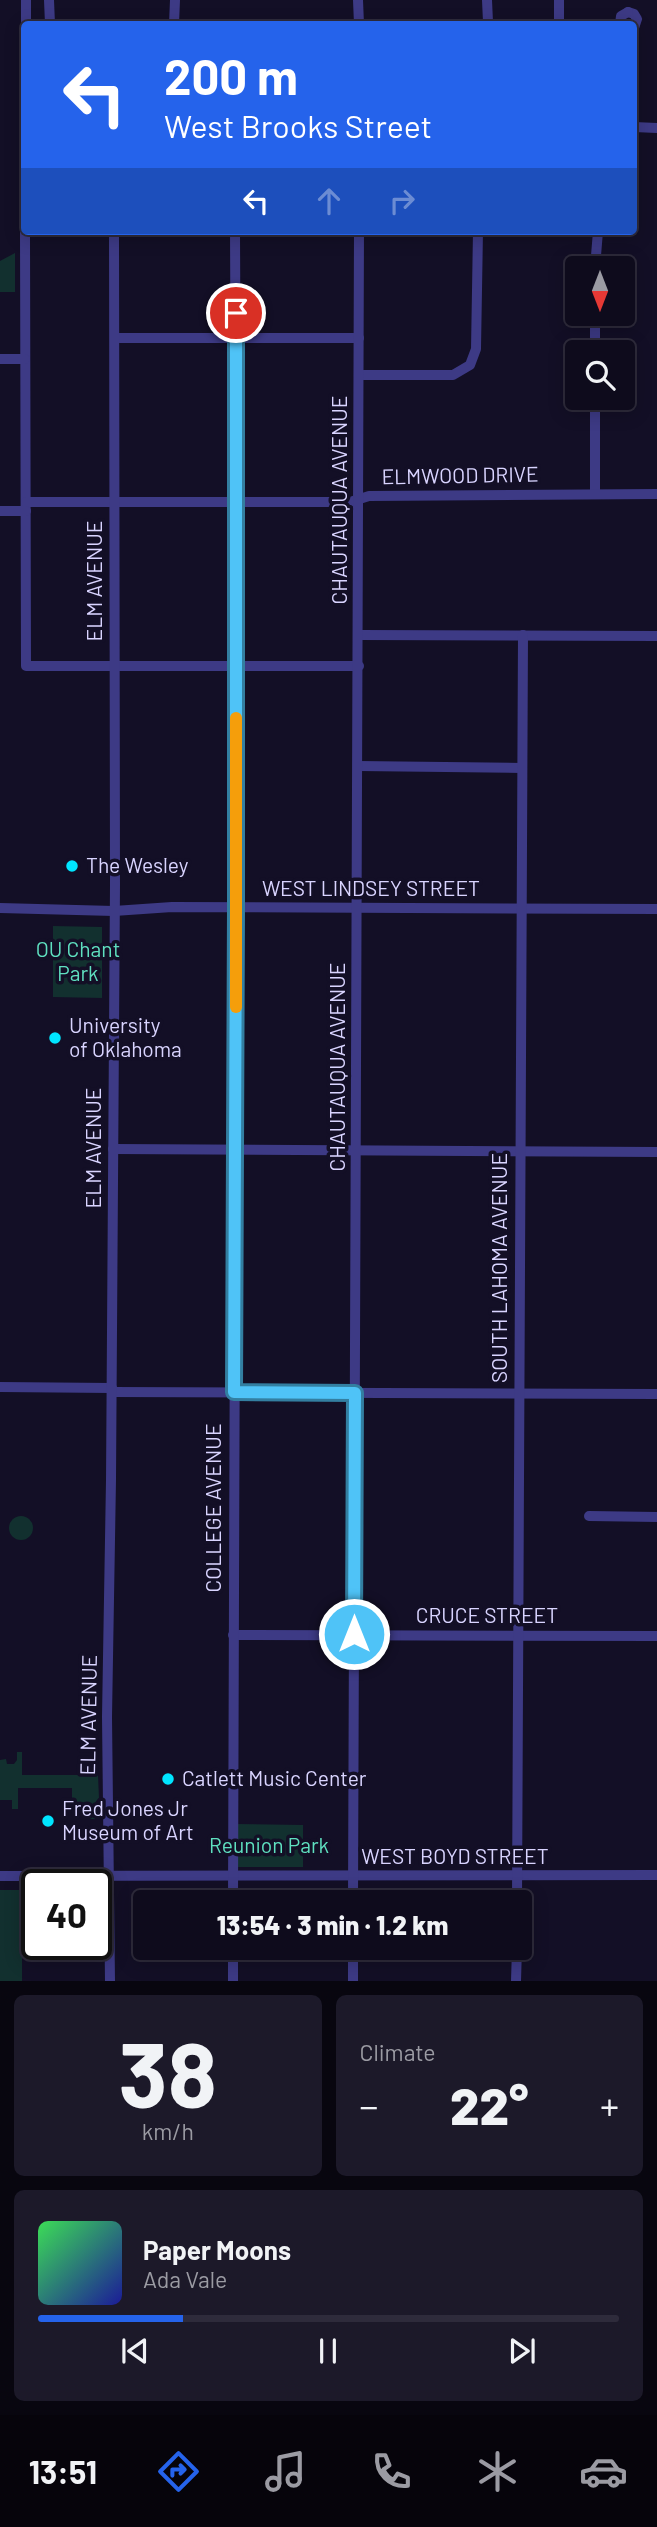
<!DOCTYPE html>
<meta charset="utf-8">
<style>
:root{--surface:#0e0b1c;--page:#1c1929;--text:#f1f3f6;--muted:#9b9ba3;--line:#2e2b3b;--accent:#2563eb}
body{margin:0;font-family:Barlow,sans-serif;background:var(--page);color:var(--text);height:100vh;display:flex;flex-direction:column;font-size:26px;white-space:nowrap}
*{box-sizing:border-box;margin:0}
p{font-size:23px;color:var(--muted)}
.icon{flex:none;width:38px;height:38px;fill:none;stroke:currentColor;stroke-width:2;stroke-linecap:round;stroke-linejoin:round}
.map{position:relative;height:1981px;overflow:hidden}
.side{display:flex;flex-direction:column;gap:14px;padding:14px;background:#08060f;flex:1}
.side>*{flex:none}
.banner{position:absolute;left:21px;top:21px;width:616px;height:214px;border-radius:7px;box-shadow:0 4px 18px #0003,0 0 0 2px var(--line);background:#2563eb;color:#fff;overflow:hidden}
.needle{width:46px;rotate:180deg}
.tools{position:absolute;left:565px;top:256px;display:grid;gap:14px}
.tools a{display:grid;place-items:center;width:70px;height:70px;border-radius:7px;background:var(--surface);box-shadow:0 4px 18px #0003,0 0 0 2px var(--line);font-size:35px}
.speed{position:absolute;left:21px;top:1869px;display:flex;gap:14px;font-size:35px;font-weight:700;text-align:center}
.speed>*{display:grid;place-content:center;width:91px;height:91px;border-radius:50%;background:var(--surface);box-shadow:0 4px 18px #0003,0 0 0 2px var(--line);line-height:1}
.speed .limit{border:4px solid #111;border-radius:10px;background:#fff;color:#111}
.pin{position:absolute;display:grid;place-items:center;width:60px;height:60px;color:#fff;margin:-30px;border:4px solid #fff;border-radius:50%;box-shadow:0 2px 7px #0007}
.me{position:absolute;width:77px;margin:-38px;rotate:0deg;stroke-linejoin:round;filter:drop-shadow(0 0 5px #0008)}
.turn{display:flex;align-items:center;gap:24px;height:147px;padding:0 28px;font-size:32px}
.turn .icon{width:91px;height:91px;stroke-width:2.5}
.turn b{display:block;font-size:49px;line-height:60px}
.lanes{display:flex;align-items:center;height:66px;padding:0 28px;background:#0003;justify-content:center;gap:35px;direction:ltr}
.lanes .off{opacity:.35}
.big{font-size:52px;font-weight:800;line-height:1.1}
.side .card{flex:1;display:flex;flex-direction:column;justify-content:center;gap:10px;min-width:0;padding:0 24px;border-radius:10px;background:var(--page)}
.side .dial{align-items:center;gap:0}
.dial b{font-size:91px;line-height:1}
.song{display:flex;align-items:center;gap:21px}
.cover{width:84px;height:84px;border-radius:10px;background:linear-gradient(135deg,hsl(130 70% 55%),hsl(240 70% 35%))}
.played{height:7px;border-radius:4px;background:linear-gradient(90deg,var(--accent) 25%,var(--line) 25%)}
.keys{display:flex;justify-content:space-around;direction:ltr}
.heat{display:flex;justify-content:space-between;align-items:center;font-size:38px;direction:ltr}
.side .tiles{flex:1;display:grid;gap:14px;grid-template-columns:1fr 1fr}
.card:last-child{grid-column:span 2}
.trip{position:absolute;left:133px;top:1890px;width:399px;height:70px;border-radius:7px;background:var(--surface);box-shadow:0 4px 18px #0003,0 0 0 2px var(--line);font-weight:800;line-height:70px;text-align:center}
.tab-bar{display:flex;height:112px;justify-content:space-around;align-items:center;background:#06040b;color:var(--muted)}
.tab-bar .icon{width:49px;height:49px}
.tab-bar .selected{color:var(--accent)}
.tab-bar b{font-size:32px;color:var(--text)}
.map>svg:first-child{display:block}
.green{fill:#12302f}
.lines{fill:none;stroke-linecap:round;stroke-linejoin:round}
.minor{stroke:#3d3a85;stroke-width:10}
.route-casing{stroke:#337fa1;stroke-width:18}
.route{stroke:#4fc3f7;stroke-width:12}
.slow{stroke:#f59e0b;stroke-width:12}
.poi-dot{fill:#00e5ff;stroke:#130f26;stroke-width:2.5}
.labels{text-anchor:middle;stroke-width:7;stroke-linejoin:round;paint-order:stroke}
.street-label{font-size:21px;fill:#d9d4ff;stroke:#130f26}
.poi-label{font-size:21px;fill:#d9d4ff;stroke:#130f26;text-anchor:start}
.park-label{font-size:21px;fill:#5fe0c0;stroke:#130f26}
</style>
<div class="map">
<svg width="657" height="1981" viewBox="0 0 657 1981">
<rect width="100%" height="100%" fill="#130f26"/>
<g class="green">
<path d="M15 253V292H0V261Z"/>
<path d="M53 926 102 927V998L53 997Z"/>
<circle cx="21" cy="1528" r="12"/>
<path d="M17 1752H22V1775H98L99 1798 96 1801 95 1819H89L84 1814 72 1812V1788H18V1809H12V1800H0V1760L6 1759 7 1764H14L17 1760Z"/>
<path d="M234 1824 303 1825V1867H236Z"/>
<path d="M0 1890H28V1923H22V1981H0Z"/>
</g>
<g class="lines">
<g class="minor">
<path d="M49 0 50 24"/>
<path d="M358 0 359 24"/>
<path d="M487 0 488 22"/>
<path d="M559 0V21"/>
<path d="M628 12 634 14 637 19 634 28"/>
<path d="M26 24V0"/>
<path d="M174 24 175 0"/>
<path d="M620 24 621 16 628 12"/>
<path d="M634 127 657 128"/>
<path d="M25 231 26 666H359"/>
<path d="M595 268 598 231"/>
<path d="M595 313V352"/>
<path d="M115 338H359"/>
<path d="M0 359H25"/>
<path d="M359 375H453L470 365 476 349 478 231"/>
<path d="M595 494V397"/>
<path d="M26 502H350L369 496 657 494"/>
<path d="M0 511H26"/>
<path d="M359 635 657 636"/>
<path d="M358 766 522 768"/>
<path d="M0 908 114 911 172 907 657 909"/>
<path d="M113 1149 657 1152"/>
<path d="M0 1387 112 1388"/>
<path d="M112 1392 657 1394"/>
<path d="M589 1516 657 1517"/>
<path d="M233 1635 657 1636"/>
<path d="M0 1876 657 1875"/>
<path d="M233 1902 237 667 235 231"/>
<path d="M353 1902 359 231"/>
<path d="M517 1902 523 635"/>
<path d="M110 1981 107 1717 111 1480 115 884 114 231"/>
<path d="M233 1981V1948"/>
<path d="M353 1981V1948"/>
<path d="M516 1981 517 1948"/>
</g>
</g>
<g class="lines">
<defs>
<path id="route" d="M236 313V907L234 1392 355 1393 354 1634"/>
</defs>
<use href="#route" class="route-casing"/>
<use href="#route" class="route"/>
<path class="slow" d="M236 1007V718"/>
</g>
<g class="poi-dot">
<circle cx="72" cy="866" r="7"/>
<circle cx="55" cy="1038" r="7"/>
<circle cx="168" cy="1779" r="7"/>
<circle cx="48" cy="1821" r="7"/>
</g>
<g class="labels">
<g class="street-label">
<text transform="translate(460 476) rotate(-1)" y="7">ELMWOOD DRIVE</text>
<text transform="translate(340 500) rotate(-90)" y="7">CHAUTAUQUA AVENUE</text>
<text transform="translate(95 581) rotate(-90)" y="7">ELM AVENUE</text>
<text x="371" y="896">WEST LINDSEY STREET</text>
<text transform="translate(338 1067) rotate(-90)" y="7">CHAUTAUQUA AVENUE</text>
<text transform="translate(94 1148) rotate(-90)" y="7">ELM AVENUE</text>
<text transform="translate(500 1268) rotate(-90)" y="7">SOUTH LAHOMA AVENUE</text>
<text transform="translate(214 1508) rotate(-90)" y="7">COLLEGE AVENUE</text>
<text x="487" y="1623">CRUCE STREET</text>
<text transform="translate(89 1715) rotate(-89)" y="7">ELM AVENUE</text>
<text x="455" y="1864">WEST BOYD STREET</text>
</g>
<g class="poi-label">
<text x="86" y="873">The Wesley</text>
<text x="69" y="1033">University<tspan x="69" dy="24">of Oklahoma</tspan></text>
<text x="182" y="1786">Catlett Music Center</text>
<text x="62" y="1816">Fred Jones Jr<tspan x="62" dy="24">Museum of Art</tspan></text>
</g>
<g class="park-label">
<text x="78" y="957">OU Chant<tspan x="78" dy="24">Park</tspan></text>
<text x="269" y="1853">Reunion Park</text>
</g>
</g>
</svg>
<div class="tools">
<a><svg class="needle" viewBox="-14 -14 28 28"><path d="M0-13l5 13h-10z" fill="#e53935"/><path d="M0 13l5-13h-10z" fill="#9b9ba3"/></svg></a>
<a><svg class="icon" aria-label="search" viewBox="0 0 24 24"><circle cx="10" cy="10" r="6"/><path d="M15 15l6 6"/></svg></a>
</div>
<div class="speed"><div class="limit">40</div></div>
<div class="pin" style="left:236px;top:313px;background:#d93025"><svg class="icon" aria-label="arrive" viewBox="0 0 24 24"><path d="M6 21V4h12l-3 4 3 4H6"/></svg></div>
<svg class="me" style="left:354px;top:1634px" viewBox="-20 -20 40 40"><circle r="17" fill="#4fc3f7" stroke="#fff" stroke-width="3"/><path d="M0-11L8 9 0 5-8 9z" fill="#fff"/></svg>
<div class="trip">13:54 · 3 min · 1.2 km</div>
<div class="banner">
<div class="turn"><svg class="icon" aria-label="left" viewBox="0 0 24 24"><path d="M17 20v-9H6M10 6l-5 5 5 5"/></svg><div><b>200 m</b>West Brooks Street</div></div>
<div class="lanes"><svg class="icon" aria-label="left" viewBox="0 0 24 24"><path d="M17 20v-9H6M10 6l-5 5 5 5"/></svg><svg class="icon off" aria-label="ahead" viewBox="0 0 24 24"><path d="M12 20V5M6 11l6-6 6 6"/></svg><svg class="icon off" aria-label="right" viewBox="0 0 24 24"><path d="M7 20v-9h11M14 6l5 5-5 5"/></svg></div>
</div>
</div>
<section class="side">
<div class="tiles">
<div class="card dial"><b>38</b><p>km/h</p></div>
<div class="card"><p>Climate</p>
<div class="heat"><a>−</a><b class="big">22°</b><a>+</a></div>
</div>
<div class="card">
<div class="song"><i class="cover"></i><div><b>Paper Moons</b><p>Ada Vale</p></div></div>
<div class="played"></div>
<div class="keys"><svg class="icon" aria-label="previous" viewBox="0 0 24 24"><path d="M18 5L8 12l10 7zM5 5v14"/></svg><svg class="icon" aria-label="pause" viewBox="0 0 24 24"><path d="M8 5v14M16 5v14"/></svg><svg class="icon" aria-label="next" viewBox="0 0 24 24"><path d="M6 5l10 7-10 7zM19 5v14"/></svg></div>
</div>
</div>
</section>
<nav class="tab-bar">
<b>13:51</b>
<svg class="icon selected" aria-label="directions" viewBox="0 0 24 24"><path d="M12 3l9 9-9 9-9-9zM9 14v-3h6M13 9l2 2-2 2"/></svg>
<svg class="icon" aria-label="music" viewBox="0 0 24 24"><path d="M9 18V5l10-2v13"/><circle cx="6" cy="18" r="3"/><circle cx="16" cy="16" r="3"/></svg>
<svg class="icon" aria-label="phone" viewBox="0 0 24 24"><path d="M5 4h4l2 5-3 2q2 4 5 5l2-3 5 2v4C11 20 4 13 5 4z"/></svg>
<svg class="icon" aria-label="climate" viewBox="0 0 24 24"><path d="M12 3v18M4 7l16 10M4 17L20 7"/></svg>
<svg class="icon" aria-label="car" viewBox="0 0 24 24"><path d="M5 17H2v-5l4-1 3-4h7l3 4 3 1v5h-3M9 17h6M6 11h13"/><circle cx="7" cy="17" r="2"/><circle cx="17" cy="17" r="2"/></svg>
</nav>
